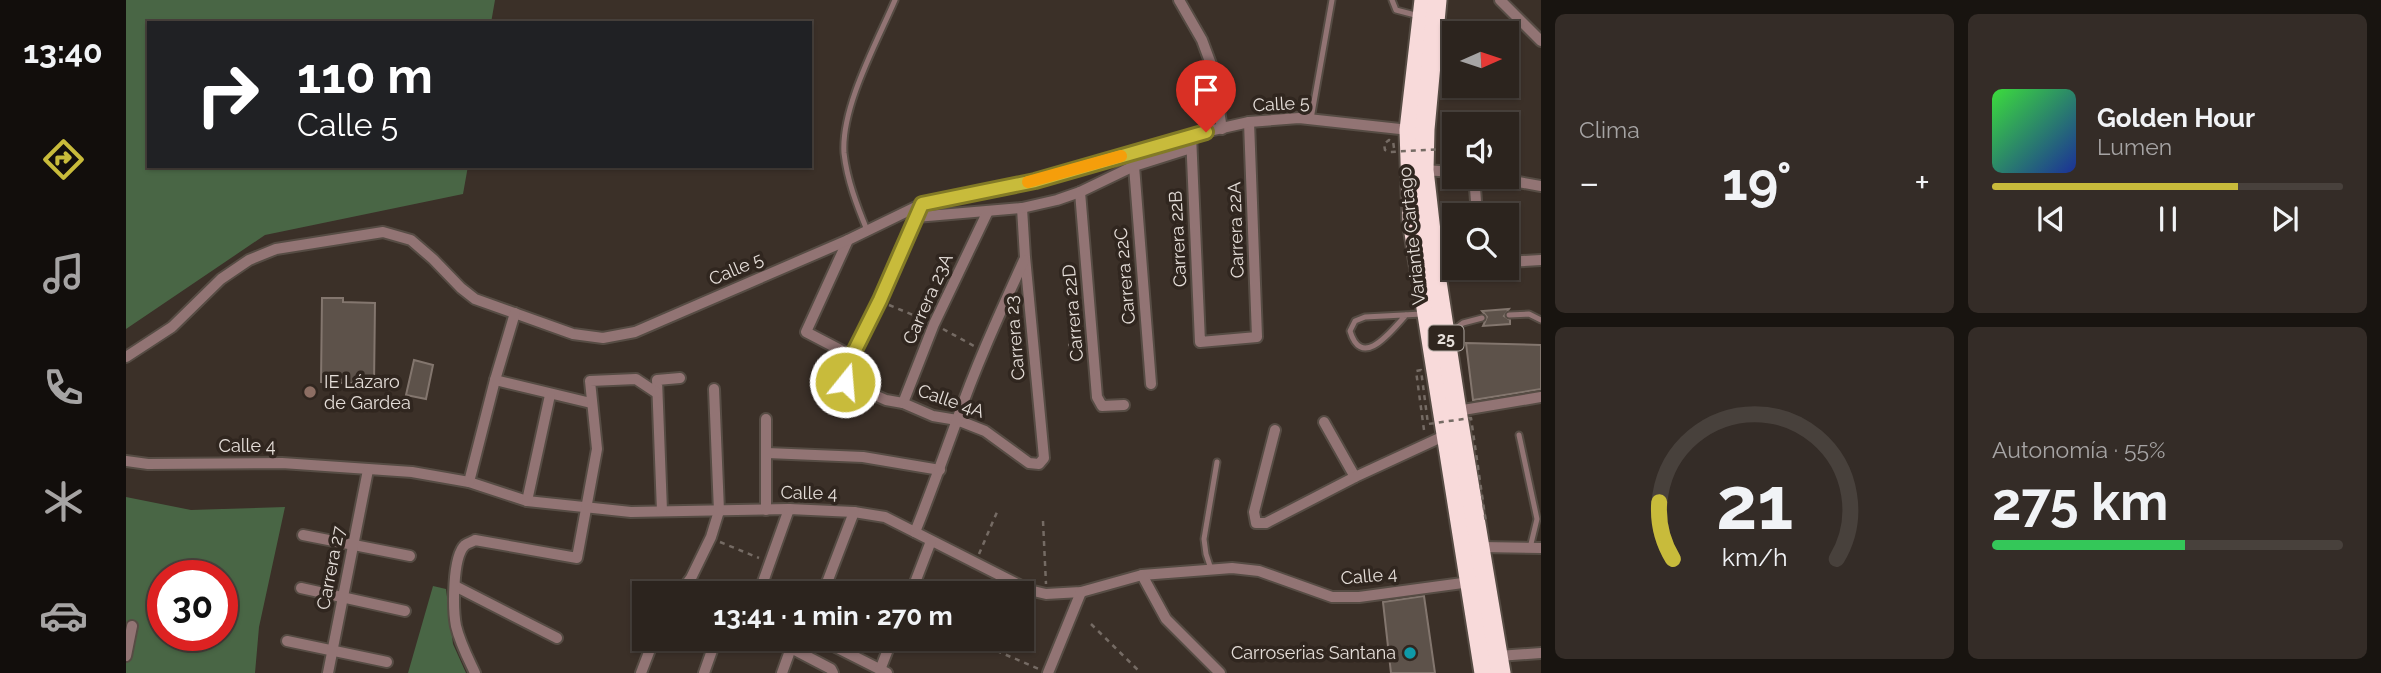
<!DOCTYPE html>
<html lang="es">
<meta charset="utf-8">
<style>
:root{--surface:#2c241e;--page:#342c27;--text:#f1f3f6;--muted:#a6a4a4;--line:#48413c;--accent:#c8bb3b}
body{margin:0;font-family:Raleway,sans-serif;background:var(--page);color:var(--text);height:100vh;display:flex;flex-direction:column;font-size:26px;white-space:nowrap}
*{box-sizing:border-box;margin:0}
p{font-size:23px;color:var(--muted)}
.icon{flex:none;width:38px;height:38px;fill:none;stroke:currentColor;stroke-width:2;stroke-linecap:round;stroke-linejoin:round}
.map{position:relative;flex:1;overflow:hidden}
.details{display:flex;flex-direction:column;gap:14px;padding:14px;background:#181410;width:840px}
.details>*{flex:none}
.banner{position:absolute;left:21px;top:21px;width:665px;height:147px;border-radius:0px;box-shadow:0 2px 5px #0004,0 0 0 2px var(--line);background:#202124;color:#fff;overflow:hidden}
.needle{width:46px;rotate:87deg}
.fabs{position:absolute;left:1316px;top:21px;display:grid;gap:14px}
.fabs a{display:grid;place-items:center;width:77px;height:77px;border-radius:0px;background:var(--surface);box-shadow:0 2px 5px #0004,0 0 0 2px var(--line);font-size:35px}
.speed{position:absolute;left:21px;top:560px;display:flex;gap:14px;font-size:35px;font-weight:700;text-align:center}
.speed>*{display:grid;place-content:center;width:91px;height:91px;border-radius:50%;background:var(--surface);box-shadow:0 2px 5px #0004,0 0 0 2px var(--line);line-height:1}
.speed .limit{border:10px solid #d22;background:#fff;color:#111}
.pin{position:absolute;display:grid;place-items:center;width:60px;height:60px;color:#fff;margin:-72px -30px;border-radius:50% 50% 50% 0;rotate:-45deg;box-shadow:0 0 7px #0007}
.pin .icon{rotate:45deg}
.me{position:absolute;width:77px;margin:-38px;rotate:17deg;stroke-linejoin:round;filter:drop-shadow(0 0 5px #0008)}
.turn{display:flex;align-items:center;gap:24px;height:147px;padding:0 35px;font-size:32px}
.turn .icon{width:91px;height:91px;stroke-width:2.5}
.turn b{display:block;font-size:49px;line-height:60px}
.big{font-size:52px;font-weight:700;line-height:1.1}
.details .tile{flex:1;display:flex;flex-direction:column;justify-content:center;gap:10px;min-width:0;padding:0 24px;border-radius:10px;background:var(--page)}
.details .dial{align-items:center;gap:0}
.dial svg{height:182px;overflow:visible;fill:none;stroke:var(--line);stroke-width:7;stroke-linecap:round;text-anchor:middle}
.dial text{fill:var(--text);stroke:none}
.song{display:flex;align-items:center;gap:21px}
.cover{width:84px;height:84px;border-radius:10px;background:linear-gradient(135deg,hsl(120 70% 55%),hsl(230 70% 35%))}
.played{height:7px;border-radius:4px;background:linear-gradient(90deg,var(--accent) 70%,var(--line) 70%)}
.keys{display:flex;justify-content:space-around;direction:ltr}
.heat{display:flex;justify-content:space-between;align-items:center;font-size:38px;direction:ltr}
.charge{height:10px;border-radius:5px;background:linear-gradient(90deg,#34c759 55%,var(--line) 0)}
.details .tiles{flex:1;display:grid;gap:14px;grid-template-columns:repeat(2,1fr)}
.trip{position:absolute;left:506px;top:581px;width:402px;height:70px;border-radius:0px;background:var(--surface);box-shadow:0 2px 5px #0004,0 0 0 2px var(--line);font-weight:700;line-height:70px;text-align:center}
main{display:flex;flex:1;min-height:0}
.tabs{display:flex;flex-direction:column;width:126px;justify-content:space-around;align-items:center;background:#120e0c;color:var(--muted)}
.tabs .icon{width:49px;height:49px}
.tabs .on{color:var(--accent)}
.tabs b{font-size:32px;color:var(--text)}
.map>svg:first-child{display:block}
.green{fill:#496645;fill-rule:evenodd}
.building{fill:#5d524a;stroke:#83766e;stroke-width:2}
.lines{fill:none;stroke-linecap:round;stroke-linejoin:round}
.lane-casing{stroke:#564c44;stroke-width:9}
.street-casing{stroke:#564c44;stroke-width:14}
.highway-casing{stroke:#564c44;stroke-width:23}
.path{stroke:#756b64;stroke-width:2.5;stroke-dasharray:5 5;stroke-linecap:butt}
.lane{stroke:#927474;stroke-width:5}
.street{stroke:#927474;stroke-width:10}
.highway{stroke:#f8dada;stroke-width:19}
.path-bridge{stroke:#756b64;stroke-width:2.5;stroke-dasharray:5 5;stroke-linecap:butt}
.route-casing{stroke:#827a26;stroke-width:18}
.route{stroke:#c8bb3b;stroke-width:12}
.slow{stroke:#f59e0b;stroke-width:12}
.education-dot{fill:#8d6e63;stroke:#30261f;stroke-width:2.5}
.culture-dot{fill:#0f9aa8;stroke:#30261f;stroke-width:2.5}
.labels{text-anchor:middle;stroke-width:7;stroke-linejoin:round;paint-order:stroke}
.shield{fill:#30261f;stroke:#afa7a1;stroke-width:2}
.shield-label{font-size:16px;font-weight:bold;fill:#e5ded9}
.street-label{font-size:18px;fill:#e5ded9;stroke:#30261f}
.poi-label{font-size:18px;fill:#e5ded9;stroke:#30261f;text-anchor:start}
</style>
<main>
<nav class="tabs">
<b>13:40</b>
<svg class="icon on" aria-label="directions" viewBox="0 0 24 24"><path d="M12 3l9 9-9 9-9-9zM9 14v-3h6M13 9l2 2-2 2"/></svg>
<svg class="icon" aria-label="music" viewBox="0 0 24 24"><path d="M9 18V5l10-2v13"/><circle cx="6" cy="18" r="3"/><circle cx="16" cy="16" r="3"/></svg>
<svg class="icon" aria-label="phone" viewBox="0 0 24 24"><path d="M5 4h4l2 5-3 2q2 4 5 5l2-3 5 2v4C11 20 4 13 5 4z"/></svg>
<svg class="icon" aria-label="climate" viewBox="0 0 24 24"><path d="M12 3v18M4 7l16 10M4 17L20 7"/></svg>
<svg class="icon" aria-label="car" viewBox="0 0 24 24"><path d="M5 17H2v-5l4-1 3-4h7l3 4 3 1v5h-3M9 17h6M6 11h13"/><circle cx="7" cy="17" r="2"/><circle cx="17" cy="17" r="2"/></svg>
</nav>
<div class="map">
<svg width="1415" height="673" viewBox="0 0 1415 673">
<rect width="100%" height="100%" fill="#3b3028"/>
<g class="green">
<path d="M0 0H369L365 23H23V166H342L337 194 139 235 0 329Z"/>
<path d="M0 497 65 510 159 507 133 627 129 673H0ZM37 576H96V635H37Z"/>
<path d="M307 586 320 589 327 644 340 673H282Z"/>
</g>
<g class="building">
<path d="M196 298H217V302L249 303 248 384 195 382Z"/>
<path d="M1383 309 1378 316 1384 320V324L1357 326 1361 317 1356 311Z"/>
<path d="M1340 343 1415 345V389L1347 400Z"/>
<path d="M288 360 307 365 300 399 280 395Z"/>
<path d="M1298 596 1309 673H1265L1257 602Z"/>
</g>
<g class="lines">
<defs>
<g id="lane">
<path d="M1266 0 1270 10 1293 16"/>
<path d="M1185 119 1206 0"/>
<path d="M741 230C731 206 721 180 718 153 715 107 751 42 769 0"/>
<path d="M1280 315C1266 330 1236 371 1224 331L1229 321 1239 317 1296 314"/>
<path d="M1383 315 1403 314 1415 320"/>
<path d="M1325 332 1337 323 1356 318"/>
<path d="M1393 435 1411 519 1404 548"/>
<path d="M1085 569 1080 554 1078 539 1091 462"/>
</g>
<g id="street">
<path d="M1053 0 1076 40 1086 67 1096 129"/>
<path d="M1374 0 1415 41"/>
<path d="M1065 135 1074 342 1131 337 1123 122"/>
<path d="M1008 166 1025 384"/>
<path d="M1298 170 1328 172"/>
<path d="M1364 177 1415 186"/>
<path d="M1349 188 1351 215"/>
<path d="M954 192 971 397 976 406 998 405"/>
<path d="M796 204 754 300 726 356 719 382 760 400 777 403 807 416 831 420 859 431 903 463 913 464 918 458 899 257 896 208"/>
<path d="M790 217 896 208 931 200 954 192 1008 166 1065 148"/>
<path d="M722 240 680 332 726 356"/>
<path d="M1381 262 1415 260"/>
<path d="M1310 275 1340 268"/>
<path d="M0 357 46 327 95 279 123 260 150 249 257 232 285 240 307 259 335 288 349 299 447 334 477 338 509 332 722 240 796 204 909 181 1065 135 1123 122 1173 118 1283 130"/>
<path d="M369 380 465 403"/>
<path d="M777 403 808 324 862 211"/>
<path d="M1331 411 1415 397"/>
<path d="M1198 422 1229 477"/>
<path d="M1149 430 1128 512 1130 523H1140L1229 477 1320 435"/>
<path d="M641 453 737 457 814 470"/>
<path d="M0 461 22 464 156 463 286 472 343 482 401 501 505 512 663 509 728 512 759 517 903 590 920 594 955 592 1016 575 1106 568 1133 571 1206 597H1233L1344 582"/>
<path d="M343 482 369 380 389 313"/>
<path d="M401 501 424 395"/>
<path d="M640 510V419"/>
<path d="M536 511 531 380 554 378"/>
<path d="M789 532C804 495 817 458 831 420 850 365 874 313 898 260"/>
<path d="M177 535 284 556"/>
<path d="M1355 547 1415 548"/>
<path d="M1016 575 1040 619 1094 673"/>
<path d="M329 586 431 638"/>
<path d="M175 588 279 611"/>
<path d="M554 593 565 578 585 537 593 511 588 389"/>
<path d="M633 593 663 509"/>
<path d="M697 593 728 512"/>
<path d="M785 593 805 541"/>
<path d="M652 639 665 648 705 669 707 673"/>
<path d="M694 639 761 673"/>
<path d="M161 641 261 662"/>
<path d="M0 656 6 626"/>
<path d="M1372 656 1415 653"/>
<path d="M754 670 766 639"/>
<path d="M202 673 242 470"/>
<path d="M349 673C342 658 334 643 330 626 327 610 326 557 339 545 340 544 348 541 349 540L451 558 471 449 464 381 510 379 531 393"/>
<path d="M515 673 528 639"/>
<path d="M578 673 590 639"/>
<path d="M656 673 665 648"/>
<path d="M922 673 955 592"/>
</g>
<g id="highway">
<path d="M1298 0 1283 130 1286 220 1358 673"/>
<path d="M1311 0 1299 129 1298 170 1310 275 1331 411 1375 673"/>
</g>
</defs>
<use href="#lane" class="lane-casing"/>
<use href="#street" class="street-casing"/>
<use href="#highway" class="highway-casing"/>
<g class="path">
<path d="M1318 161V143"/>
<path d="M763 305 799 320"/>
<path d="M817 329 848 346"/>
<path d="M942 345 956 344"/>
<path d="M917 521 920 584"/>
<path d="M594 542 633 558"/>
<path d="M853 554 871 512"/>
<path d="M965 624 1015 673"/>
<path d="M843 639 913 669"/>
</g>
<use href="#lane" class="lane"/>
<use href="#street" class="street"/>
<use href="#highway" class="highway"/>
<g class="path-bridge">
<path d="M1268 148 1267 141 1263 140 1258 144 1259 150 1263 152 1318 149C1323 146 1326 143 1323 136H1317L1318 143"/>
<path d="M1298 430 1290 371 1295 370 1302 424 1345 418 1360 523"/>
</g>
</g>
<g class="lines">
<defs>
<path id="route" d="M719 382 726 356 754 300 796 204 909 181 1080 132"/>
</defs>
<use href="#route" class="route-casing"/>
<use href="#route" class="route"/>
<path class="slow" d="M902 182 995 156"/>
</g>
<circle class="education-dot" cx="184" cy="392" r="7"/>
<circle class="culture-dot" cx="1284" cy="653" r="7"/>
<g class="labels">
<rect class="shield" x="1302.5" y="325.5" width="35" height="25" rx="5"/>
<g class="shield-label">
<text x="1320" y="344">25</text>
</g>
<g class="street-label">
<text transform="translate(1155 104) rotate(-3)" y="6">Calle 5</text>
<text transform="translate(1110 230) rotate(-92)" y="6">Carrera 22A</text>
<text transform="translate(1286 236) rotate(-96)" y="6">Variante Cartago</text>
<text transform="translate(1052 239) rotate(-93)" y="6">Carrera 22B</text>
<text transform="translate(610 269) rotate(-23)" y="6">Calle 5</text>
<text transform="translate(999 276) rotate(-95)" y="6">Carrera 22C</text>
<text transform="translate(802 299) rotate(-66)" y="6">Carrera 23A</text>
<text transform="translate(947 313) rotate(-95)" y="6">Carrera 22D</text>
<text transform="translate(889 338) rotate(-95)" y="6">Carrera 23</text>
<text transform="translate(825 401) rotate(19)" y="6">Calle 4A</text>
<text x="121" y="452">Calle 4</text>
<text transform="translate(683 493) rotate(1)" y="6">Calle 4</text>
<text transform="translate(205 568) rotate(-79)" y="6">Carrera 27</text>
<text transform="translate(1243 576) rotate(-5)" y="6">Calle 4</text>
</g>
<g class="poi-label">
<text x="198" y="388">IE Lázaro<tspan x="198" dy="21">de Gardea</tspan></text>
<text x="1270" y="659" text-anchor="end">Carroserias Santana</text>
</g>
</g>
</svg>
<div class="fabs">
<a><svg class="needle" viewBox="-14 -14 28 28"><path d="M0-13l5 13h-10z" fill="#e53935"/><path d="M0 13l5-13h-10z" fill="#a6a4a4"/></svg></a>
<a><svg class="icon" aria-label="sound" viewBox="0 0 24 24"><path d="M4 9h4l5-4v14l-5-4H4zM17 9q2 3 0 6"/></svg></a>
<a><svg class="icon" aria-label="search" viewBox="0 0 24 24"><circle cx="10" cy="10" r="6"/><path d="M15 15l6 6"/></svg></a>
</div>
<div class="speed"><div class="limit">30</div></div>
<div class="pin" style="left:1080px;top:132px;background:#d93025"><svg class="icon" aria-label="arrive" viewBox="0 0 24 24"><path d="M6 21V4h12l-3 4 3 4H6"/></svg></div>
<svg class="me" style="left:719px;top:382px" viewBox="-20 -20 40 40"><circle r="17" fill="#c8bb3b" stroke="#fff" stroke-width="3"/><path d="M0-11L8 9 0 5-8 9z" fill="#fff"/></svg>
<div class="trip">13:41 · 1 min · 270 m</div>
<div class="banner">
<div class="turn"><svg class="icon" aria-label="right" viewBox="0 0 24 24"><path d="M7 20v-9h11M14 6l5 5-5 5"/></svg><div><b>110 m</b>Calle 5</div></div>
</div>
</div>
<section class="details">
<div class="tiles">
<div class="tile"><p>Clima</p>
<div class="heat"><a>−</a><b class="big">19°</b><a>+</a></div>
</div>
<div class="tile">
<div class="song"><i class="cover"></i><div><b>Golden Hour</b><p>Lumen</p></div></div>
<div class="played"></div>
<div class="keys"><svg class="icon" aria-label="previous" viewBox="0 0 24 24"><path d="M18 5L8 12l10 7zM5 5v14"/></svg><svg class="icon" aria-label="pause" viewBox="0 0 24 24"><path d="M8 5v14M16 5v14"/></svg><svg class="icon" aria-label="next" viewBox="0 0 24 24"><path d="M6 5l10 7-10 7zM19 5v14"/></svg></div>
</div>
<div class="tile dial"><svg viewBox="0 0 100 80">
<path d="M14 69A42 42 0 1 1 86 69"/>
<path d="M14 69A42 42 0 0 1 8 44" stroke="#c8bb3b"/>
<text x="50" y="56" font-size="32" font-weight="700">21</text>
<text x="50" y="72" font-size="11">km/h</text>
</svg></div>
<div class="tile"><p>Autonomía · 55%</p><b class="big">275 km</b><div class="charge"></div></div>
</div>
</section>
</main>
